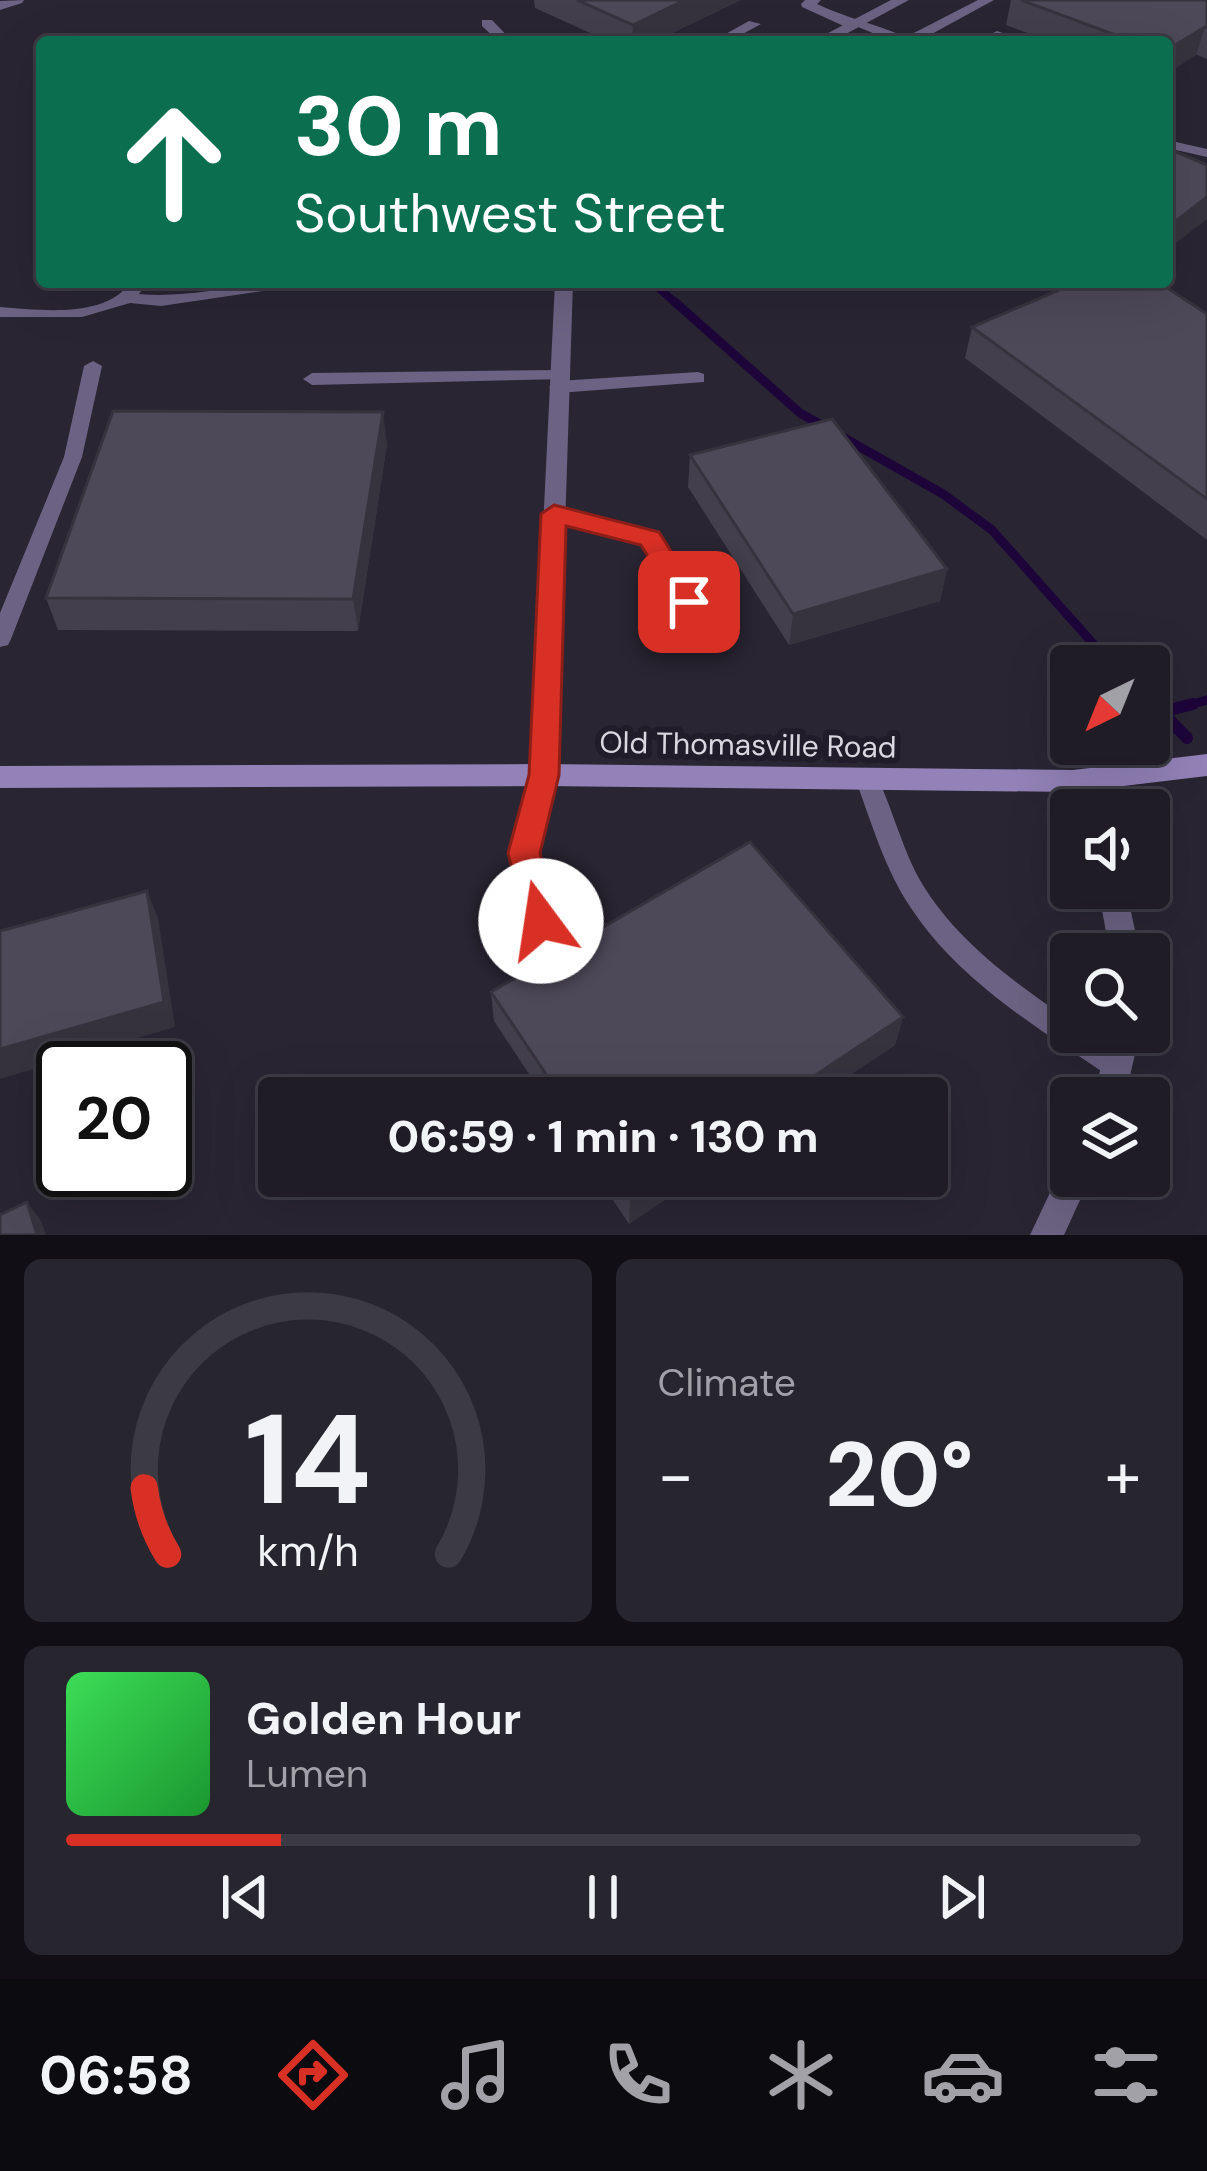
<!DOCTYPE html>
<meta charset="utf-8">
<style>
:root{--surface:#1f1c26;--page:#27252e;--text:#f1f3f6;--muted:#a1a1a7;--line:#3c3a43;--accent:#d93025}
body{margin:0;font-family:"DM Sans",sans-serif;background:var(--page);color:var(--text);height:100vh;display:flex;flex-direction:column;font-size:45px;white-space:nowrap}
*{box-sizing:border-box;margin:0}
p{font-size:39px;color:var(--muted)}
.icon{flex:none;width:66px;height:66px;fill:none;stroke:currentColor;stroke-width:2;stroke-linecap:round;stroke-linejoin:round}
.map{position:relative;height:1235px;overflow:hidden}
.side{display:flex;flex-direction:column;gap:24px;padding:24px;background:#110f15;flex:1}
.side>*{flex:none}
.hud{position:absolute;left:36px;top:36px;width:1137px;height:252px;border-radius:12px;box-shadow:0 12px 48px #0002,0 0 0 3px var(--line);background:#0b6e4f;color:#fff;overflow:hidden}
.needle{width:78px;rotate:223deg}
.tools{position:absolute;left:1050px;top:645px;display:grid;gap:24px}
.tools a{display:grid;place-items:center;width:120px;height:120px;border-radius:12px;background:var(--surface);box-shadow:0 12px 48px #0002,0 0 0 3px var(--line);font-size:60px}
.speed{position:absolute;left:36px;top:1041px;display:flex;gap:24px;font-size:60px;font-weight:700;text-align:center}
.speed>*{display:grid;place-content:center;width:156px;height:156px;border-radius:50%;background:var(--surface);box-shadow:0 12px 48px #0002,0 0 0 3px var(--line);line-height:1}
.speed .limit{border:6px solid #111;border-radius:18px;background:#fff;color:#111}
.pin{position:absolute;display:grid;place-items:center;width:102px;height:102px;color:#fff;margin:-51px;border-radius:24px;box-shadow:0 6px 18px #0006}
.me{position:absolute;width:132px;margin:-66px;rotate:346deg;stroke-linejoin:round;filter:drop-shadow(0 0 9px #0008)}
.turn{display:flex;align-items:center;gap:42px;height:252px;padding:0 60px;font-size:54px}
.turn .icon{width:156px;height:156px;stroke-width:2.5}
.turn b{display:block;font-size:84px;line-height:102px}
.big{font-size:90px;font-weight:800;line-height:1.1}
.side .tile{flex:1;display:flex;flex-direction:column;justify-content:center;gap:18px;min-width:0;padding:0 42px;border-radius:18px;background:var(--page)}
.side .dial{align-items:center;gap:0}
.dial svg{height:312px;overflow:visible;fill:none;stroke:var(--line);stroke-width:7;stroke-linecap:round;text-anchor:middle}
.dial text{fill:var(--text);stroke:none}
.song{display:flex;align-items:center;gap:36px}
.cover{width:144px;height:144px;border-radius:18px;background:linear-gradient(135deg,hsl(130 70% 55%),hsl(130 70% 35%))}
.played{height:12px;border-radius:6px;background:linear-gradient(90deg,var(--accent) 20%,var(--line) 20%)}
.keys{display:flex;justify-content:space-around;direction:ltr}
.heat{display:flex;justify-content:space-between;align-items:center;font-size:66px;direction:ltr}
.side .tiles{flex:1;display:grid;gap:24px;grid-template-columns:1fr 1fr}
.tile:last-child{grid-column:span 2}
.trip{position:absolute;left:258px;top:1077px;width:690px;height:120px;border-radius:12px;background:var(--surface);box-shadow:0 12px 48px #0002,0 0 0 3px var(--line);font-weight:800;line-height:120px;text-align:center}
.dock{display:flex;height:192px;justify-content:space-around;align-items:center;background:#0c0b0f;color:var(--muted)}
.dock .icon{width:84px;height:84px}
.dock .active{color:var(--accent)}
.dock b{font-size:54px;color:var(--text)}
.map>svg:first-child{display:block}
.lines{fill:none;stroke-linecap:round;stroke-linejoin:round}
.stream-far2{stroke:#1d053a;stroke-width:8}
.stream-far1{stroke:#1d053a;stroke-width:9}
.stream{stroke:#1d053a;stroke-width:12}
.lane{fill:#6c6283;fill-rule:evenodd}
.street{fill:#6c6283;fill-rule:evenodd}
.secondary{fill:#9282b7;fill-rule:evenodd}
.wall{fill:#433f4d}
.shaded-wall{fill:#37333e}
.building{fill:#4e4959;stroke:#37333e;stroke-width:3}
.route{fill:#d93025;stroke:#8d1f18;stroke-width:3}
.labels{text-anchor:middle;stroke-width:12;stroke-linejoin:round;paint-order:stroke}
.street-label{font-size:30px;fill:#d9d7e0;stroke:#201c29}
</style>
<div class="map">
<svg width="1207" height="1235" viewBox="0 0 1207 1235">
<rect width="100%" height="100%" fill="#292533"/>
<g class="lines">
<path class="stream-far2" d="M652 282 678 305"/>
<g class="stream-far1">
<path d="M675 302 800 413 943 494 992 530 1113 666"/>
<path d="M1149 698 1157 707"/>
<path d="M1182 707 1207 700"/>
</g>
<g class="stream">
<path d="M1154 704 1187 738"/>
<path d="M1165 711 1193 704"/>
</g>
<g class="lane">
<path d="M805 0H821L817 4C847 18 875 24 906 37L978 0H994L917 42H895L858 27 848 28 802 7 801 4Z"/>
<path d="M482 20H492L513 42H499L482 26Z"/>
<path d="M749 21 761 24 728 42H711Z"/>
<path d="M997 31 1020 39 1022 42H977Z"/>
<path d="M1167 140 1207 149V157L1167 148Z"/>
<path d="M131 282H147L139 294C192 299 245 282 298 282L290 287 161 306 130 303 82 317H0V307C40 310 105 319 131 282Z"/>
<path d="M93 361 102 366 82 457 11 639 8 645 0 647V613L64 457 84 366Z"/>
<path d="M559 370 568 375 565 379 312 385 303 379 312 373Z"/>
<path d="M698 372 704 374V382L558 393 549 387 558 381Z"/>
<path d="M553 507 657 534 717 628 720 634 717 640H701L643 544 546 519 543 514Z"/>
<path d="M544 766 552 768 556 775 536 853 554 921 550 929 541 932 532 929 528 921 512 853 532 775 536 768Z"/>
<path d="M868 772 876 774C891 806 900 840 915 871 949 936 1012 981 1071 1021V1032C1092 1032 1121 1046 1131 1066L1127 1075 1117 1079 1107 1075C1037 1027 959 981 911 908 885 870 872 824 856 781L860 774Z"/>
</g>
<g class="street">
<path d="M24 0 22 3 0 10V1Z"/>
<path d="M891 0H909L831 42H811Z"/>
<path d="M555 282H573L557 775 553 783 544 786 535 783 531 775Z"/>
<path d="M1073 770 1082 773 1098 810H1072L1060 781 1064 773Z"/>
<path d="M1098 888H1126L1140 954H1110Z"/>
<path d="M1110 1032H1140L1125 1098H1093Z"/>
<path d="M1071 1161V1176H1091L1064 1235H1030L1063 1165Z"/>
</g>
<path class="secondary" d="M1207 754V776L1073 792 544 786 0 788V766L544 764 1073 770Z"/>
</g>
<g class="wall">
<path d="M534 0H741L653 42H610L535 8Z"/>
<path d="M1011 0H1207V59L1167 42H1052L1006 25Z"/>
<path d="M1037 282H1158L1207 314V540L965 358 972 327 1056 291Z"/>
<path d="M387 444 358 631 58 630 46 598Z"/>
<path d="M690 455 947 569 940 601 789 645 688 487Z"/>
<path d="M491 992 903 1017 895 1045 815 1098H545L494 1021Z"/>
<path d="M597 1176H700L629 1224Z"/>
</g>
<g class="shaded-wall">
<path d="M685 0H741L653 42H632L633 25Z"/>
<path d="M1205 27 1196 55 1167 74V50Z"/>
<path d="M1207 197V219L1167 250V228Z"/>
<path d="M383 412 387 444 358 631 353 599Z"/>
<path d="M947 569 940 601 789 645 793 614Z"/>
<path d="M147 891 158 918 175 1027 0 1079V1049Z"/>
<path d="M903 1017 895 1045 815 1098H781Z"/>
<path d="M665 1176H700L629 1224 630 1199Z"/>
<path d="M27 1202 41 1221 46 1235H37Z"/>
</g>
<g class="building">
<path d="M577 0H685L633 25Z"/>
<path d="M1021 0H1207V27H1205L1167 50V42H1134Z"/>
<path d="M1167 148 1207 165V197L1167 228Z"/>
<path d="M1078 282H1158L1207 314V499L972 327Z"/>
<path d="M113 411 383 412 353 599 46 598Z"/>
<path d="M832 419 947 569 793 614 690 455Z"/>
<path d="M750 842 903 1017 781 1098H562L491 992Z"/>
<path d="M147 891 164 1002 0 1049V931Z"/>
<path d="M614 1176H665L630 1199Z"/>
<path d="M27 1202 37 1235H0V1215Z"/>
</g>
<path class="route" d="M554 505 659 532 703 602 689 612 680 609 641 545 566 526 559 775 540 853 557 921 553 931 541 935 530 931 525 921 508 853 529 775 541 514Z"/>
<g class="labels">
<g class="street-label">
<text transform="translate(748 745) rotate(1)" y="10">Old Thomasville Road</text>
</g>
</g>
</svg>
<div class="tools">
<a><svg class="needle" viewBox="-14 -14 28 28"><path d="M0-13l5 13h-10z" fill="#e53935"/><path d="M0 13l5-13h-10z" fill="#a1a1a7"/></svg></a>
<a><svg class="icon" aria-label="sound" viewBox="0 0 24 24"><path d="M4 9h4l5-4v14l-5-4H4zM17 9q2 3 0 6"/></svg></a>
<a><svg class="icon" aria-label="search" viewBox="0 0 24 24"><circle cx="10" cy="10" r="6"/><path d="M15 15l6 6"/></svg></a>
<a><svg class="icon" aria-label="layers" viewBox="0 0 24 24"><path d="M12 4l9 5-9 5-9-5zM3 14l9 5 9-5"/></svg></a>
</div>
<div class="speed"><div class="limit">20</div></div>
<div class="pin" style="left:689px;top:602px;background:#d93025"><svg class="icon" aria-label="arrive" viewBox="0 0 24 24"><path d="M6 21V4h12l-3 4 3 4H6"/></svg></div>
<svg class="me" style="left:541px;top:921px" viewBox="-20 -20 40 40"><circle r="19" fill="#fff"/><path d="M0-13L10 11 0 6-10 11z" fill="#d93025"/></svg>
<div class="trip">06:59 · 1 min · 130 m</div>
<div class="hud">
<div class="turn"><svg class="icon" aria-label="ahead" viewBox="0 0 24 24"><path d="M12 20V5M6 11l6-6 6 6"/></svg><div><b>30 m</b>Southwest Street</div></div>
</div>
</div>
<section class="side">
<div class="tiles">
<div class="tile dial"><svg viewBox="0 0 100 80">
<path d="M14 69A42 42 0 1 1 86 69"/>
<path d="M14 69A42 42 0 0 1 8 52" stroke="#d93025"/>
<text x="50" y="56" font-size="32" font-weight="700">14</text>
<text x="50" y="72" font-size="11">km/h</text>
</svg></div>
<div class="tile"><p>Climate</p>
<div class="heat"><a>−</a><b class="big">20°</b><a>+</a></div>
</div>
<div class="tile">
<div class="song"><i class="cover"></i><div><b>Golden Hour</b><p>Lumen</p></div></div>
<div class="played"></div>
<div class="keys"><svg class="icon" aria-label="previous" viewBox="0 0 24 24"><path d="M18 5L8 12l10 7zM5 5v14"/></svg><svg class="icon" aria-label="pause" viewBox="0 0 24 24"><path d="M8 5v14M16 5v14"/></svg><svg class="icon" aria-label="next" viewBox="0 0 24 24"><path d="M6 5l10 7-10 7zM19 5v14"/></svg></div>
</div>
</div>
</section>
<nav class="dock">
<b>06:58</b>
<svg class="icon active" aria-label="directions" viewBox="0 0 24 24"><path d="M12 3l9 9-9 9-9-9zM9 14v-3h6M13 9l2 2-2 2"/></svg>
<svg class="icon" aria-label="music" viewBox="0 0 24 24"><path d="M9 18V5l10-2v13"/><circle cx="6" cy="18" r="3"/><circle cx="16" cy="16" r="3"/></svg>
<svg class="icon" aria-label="phone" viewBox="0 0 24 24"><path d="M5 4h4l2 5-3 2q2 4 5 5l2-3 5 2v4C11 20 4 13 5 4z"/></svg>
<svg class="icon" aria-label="climate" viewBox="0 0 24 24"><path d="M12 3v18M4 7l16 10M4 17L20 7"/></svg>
<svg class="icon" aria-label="car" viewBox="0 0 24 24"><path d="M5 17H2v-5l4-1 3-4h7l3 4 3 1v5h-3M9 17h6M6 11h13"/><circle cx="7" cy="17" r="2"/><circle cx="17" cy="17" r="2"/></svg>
<svg class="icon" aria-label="filters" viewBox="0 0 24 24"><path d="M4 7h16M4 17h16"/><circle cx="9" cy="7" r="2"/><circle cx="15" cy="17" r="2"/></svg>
</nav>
